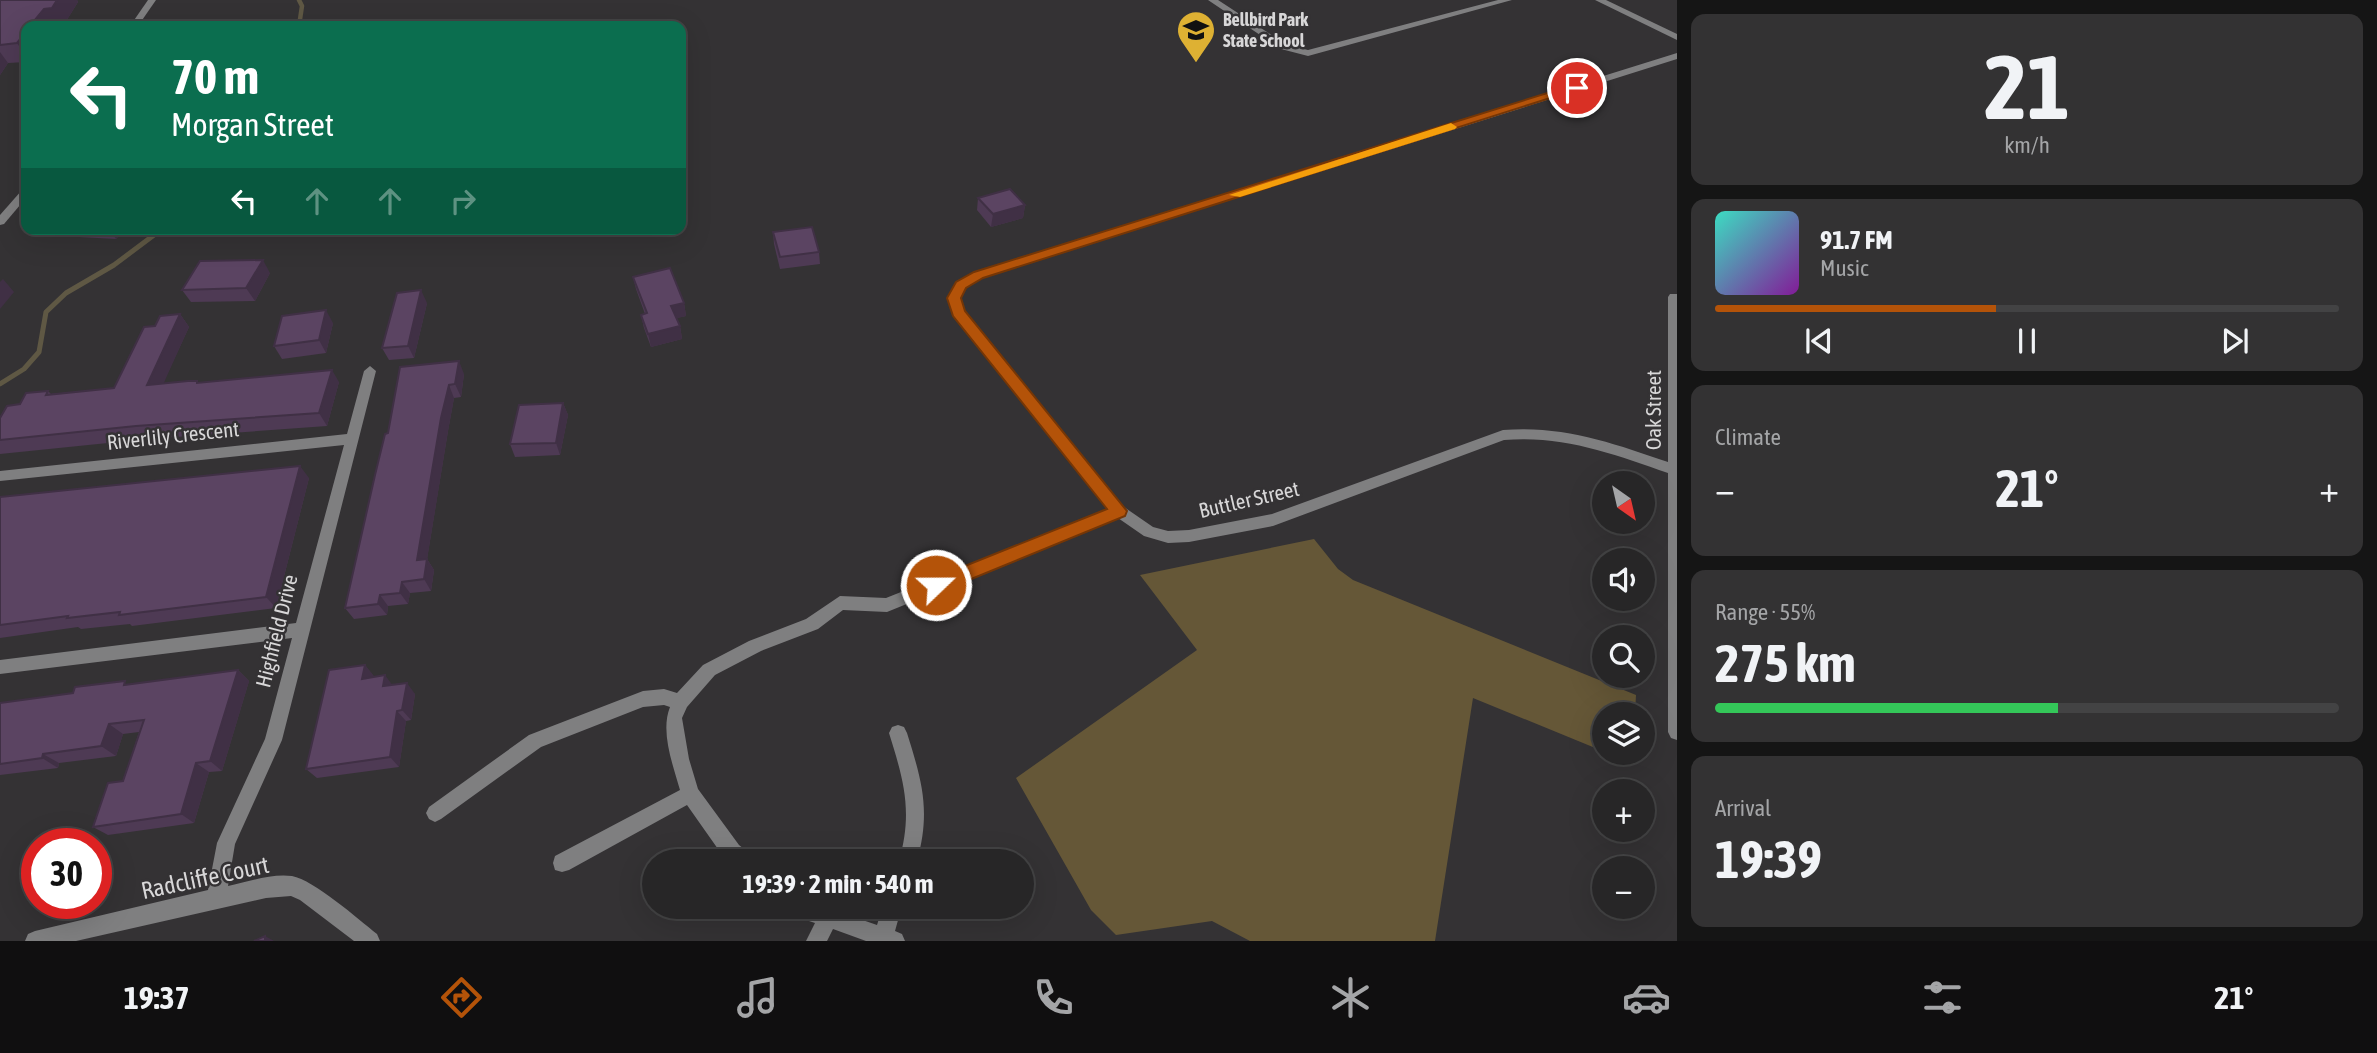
<!DOCTYPE html>
<meta charset="utf-8">
<style>
:root{--surface:#272627;--page:#333233;--text:#f1f3f6;--muted:#a4a5a7;--line:#434344;--accent:#b45309}
body{margin:0;font-family:"Asap Condensed",sans-serif;background:var(--page);color:var(--text);height:100vh;display:flex;flex-direction:column;font-size:26px;white-space:nowrap}
*{box-sizing:border-box;margin:0}
p{font-size:23px;color:var(--muted)}
.icon{flex:none;width:38px;height:38px;fill:none;stroke:currentColor;stroke-width:2;stroke-linecap:round;stroke-linejoin:round}
.map{position:relative;flex:1;overflow:hidden}
.details{display:flex;flex-direction:column;gap:14px;padding:14px;background:#151515;width:700px}
.details>*{flex:none}
.banner{position:absolute;left:21px;top:21px;width:665px;height:214px;border-radius:14px;box-shadow:0 7px 28px #0002,0 0 0 2px var(--line);background:#0b6e4f;color:#fff;overflow:hidden}
.needle{width:46px;rotate:146deg}
.fabs{position:absolute;left:1592px;top:471px;display:grid;gap:14px}
.fabs a{display:grid;place-items:center;width:63px;height:63px;border-radius:50%;background:var(--surface);box-shadow:0 7px 28px #0002,0 0 0 2px var(--line);font-size:35px}
.speed{position:absolute;left:21px;top:828px;display:flex;gap:14px;font-size:35px;font-weight:700;text-align:center}
.speed>*{display:grid;place-content:center;width:91px;height:91px;border-radius:50%;background:var(--surface);box-shadow:0 7px 28px #0002,0 0 0 2px var(--line);line-height:1}
.speed .limit{border:10px solid #d22;background:#fff;color:#111}
.pin{position:absolute;display:grid;place-items:center;width:60px;height:60px;color:#fff;margin:-30px;border:4px solid #fff;border-radius:50%;box-shadow:0 2px 7px #0007}
.me{position:absolute;width:77px;margin:-38px;rotate:68deg;stroke-linejoin:round;filter:drop-shadow(0 0 5px #0008)}
.turn{display:flex;align-items:center;gap:24px;height:147px;padding:0 35px;font-size:32px}
.turn .icon{width:91px;height:91px;stroke-width:2.5}
.turn b{display:block;font-size:49px;line-height:60px}
.lanes{display:flex;align-items:center;height:66px;padding:0 35px;background:#0003;justify-content:center;gap:35px;direction:ltr}
.lanes .off{opacity:.35}
.big{font-size:52px;font-weight:700;line-height:1.1}
.details .widget{flex:1;display:flex;flex-direction:column;justify-content:center;gap:10px;min-width:0;padding:0 24px;border-radius:14px;background:var(--page)}
.details .dial{align-items:center;gap:0}
.dial b{font-size:91px;line-height:1}
.song{display:flex;align-items:center;gap:21px}
.cover{width:84px;height:84px;border-radius:10px;background:linear-gradient(135deg,hsl(170 70% 55%),hsl(290 70% 35%))}
.played{height:7px;border-radius:4px;background:linear-gradient(90deg,var(--accent) 45%,var(--line) 45%)}
.keys{display:flex;justify-content:space-around;direction:ltr}
.heat{display:flex;justify-content:space-between;align-items:center;font-size:38px;direction:ltr}
.charge{height:10px;border-radius:5px;background:linear-gradient(90deg,#34c759 55%,var(--line) 0)}
.trip{position:absolute;left:642px;top:849px;width:392px;height:70px;border-radius:35px;background:var(--surface);box-shadow:0 7px 28px #0002,0 0 0 2px var(--line);font-weight:700;line-height:70px;text-align:center}
.menu{display:flex;height:112px;justify-content:space-around;align-items:center;background:#100f10;color:var(--muted)}
.menu .icon{width:49px;height:49px}
.menu .selected{color:var(--accent)}
.menu b{font-size:32px;color:var(--text)}
main{display:flex;flex:1;min-height:0}
.map>svg:first-child{display:block}
.green{fill:#655737}
.lines{fill:none;stroke-linecap:round;stroke-linejoin:round}
.stream-far1{stroke:#5f5844;stroke-width:4.5}
.stream{stroke:#5f5844;stroke-width:5}
.minor{fill:#7f7f80;fill-rule:evenodd}
.tertiary{fill:#7f7f80;fill-rule:evenodd}
.wall{fill:#4e3a54}
.shaded-wall{fill:#403045}
.building{fill:#5b4462;stroke:#403045;stroke-width:2}
.route{fill:#b45309;stroke:#753606;stroke-width:2}
.slow{fill:#f59e0b}
.labels{text-anchor:middle;stroke-width:5;stroke-linejoin:round;paint-order:stroke}
.far-poi-label{font-size:18px;font-weight:bold;fill:#d8d7d8;stroke:#343234;text-anchor:start}
.street-label{font-size:21px;fill:#d8d7d8;stroke:#343234}
.near-street-label{font-size:24px;fill:#d8d7d8;stroke:#343234}
</style>
<main>
<div class="map">
<svg width="1677" height="941" viewBox="0 0 1677 941">
<rect width="100%" height="100%" fill="#343234"/>
<path class="green" d="M1314 539 1338 569 1353 580 1636 695 1635 714H1605V752L1473 698 1435 941H1250L1212 921 1116 935 1091 910 1016 778 1197 650 1140 575Z"/>
<g class="lines">
<path class="stream-far1" d="M299 0 302 6 299 26"/>
<path class="stream" d="M0 384 24 369 39 352 46 312 66 293 114 265 162 229"/>
<g class="minor">
<path d="M1208 0H1218L1287 45 1308 50 1498 0H1512L1308 56 1281 49Z"/>
<path d="M1595 0H1606L1677 34V40Z"/>
<path d="M1677 53V59L983 278 965 288 960 297 964 312 1124 507 1153 527 1168 531 1189 530 1272 514 1503 430C1562 425 1613 443 1668 462V297L1670 294H1677V740L1671 738 1668 732V473C1614 454 1563 435 1504 440L1273 526 1189 542 1168 543 1144 536 1118 518 887 612 843 610 818 629 761 651 715 675 687 707 682 718 689 759 698 789 739 845 750 854 752 861H728L725 859 687 805 569 870 562 872 555 870 553 863 555 856 680 790C673 765 660 732 670 707L664 705 643 707 541 747 441 819 435 822 429 819 426 813 429 807 529 735 643 691 664 689 677 693 703 665 749 641 806 619 840 596 886 598 1109 509 954 316 948 297 957 282 975 272Z"/>
<path d="M370 366 376 371 282 740 235 844 228 886C247 882 272 873 292 876 314 880 358 919 377 934L380 941H354L300 900 291 896 266 898 76 941H25L28 934 35 931 208 890 217 843 265 739 292 638 0 674V660L296 623 344 445 0 481V471L347 434 364 371Z"/>
<path d="M898 725 904 727 907 733C922 781 931 811 917 861H899C913 812 904 781 889 733L892 727Z"/>
<path d="M792 906H822L877 925 883 906H902L895 931 902 934 905 941H866L833 929 827 941H806L815 923 800 918Z"/>
</g>
<g class="tertiary">
<path d="M148 0H156L138 26H130Z"/>
<path d="M26 189V198L4 224 0 225V215L22 190Z"/>
</g>
</g>
<g class="wall">
<path d="M0 0H77L78 2 63 26H26V62L8 63 0 75Z"/>
<path d="M978 198 1025 205 1023 218 991 227 977 210Z"/>
<path d="M72 229H125L116 239 79 237Z"/>
<path d="M773 232 819 252 820 264 780 269 774 244Z"/>
<path d="M270 273 255 301 191 302 182 290Z"/>
<path d="M633 277 684 303 686 316 676 318 680 326 682 339 651 347 644 328 641 315 645 314 636 289Z"/>
<path d="M427 303 414 358 389 360 382 348Z"/>
<path d="M180 314 189 327 163 383 339 382 327 426 147 439 0 454V418L20 404 48 391 51 394 114 388 155 326Z"/>
<path d="M333 323 326 353 282 359 274 346Z"/>
<path d="M400 367 464 374 461 397 454 398 448 431 427 559 434 570 431 591 410 593 408 604 388 606 387 615 354 619 345 608 388 433Z"/>
<path d="M563 403 568 415 560 455 515 457 510 444Z"/>
<path d="M309 478 276 608 132 626 130 624 81 629 78 627 0 638V497Z"/>
<path d="M365 665 374 677 415 694 411 720 406 721 399 767 317 778 306 769Z"/>
<path d="M238 670 249 681 222 771 209 772 194 823 108 835 93 827 123 781 139 732 123 734 116 756 59 763 58 768 0 775V703L73 693 129 684Z"/>
</g>
<g class="shaded-wall">
<path d="M57 0H77L78 2 63 26H30L44 9Z"/>
<path d="M26 32V57L17 43Z"/>
<path d="M0 52 8 63 0 75Z"/>
<path d="M1025 205 1023 218 991 227 993 214Z"/>
<path d="M109 229H125L116 239Z"/>
<path d="M263 260 270 273 255 301 246 288Z"/>
<path d="M3 279 14 292 0 309V282Z"/>
<path d="M421 290 427 303 414 358 408 346Z"/>
<path d="M684 303 686 316 674 319 671 306Z"/>
<path d="M326 310 333 323 326 353 319 340Z"/>
<path d="M180 314 189 327 157 398 147 385Z"/>
<path d="M680 326 682 339 651 347 648 334Z"/>
<path d="M459 361 464 374 461 397 455 384Z"/>
<path d="M332 370 339 382 327 426 319 413Z"/>
<path d="M449 385 454 398 448 431 425 572 417 560 441 418Z"/>
<path d="M563 403 568 415 560 455 556 443Z"/>
<path d="M300 466 309 478 276 608 266 597Z"/>
<path d="M427 559 434 570 431 591 424 579Z"/>
<path d="M402 582 410 593 408 604 400 593Z"/>
<path d="M380 595 388 606 387 615 378 604Z"/>
<path d="M365 665 374 676 371 689 362 679Z"/>
<path d="M238 670 249 681 222 771 210 761Z"/>
<path d="M385 675 393 686H383Z"/>
<path d="M407 683 415 694 411 720 402 710Z"/>
<path d="M397 711 406 721 399 767 390 757Z"/>
<path d="M109 724 123 734 116 756 101 746Z"/>
<path d="M43 754 59 763 58 768 42 758Z"/>
<path d="M196 763 209 772 194 823 181 814Z"/>
<path d="M265 936 274 941H265Z"/>
</g>
<g class="building">
<path d="M0 0H57L52 8 44 9 30 26H26V32L17 43 0 45Z"/>
<path d="M1010 189 1025 205 993 214 978 198Z"/>
<path d="M812 227 819 252 780 257 773 232Z"/>
<path d="M263 260 246 288 182 290 200 261Z"/>
<path d="M670 268 684 303 671 306 680 326 648 334 641 315 647 313 633 277Z"/>
<path d="M421 290 408 346 382 348 397 293Z"/>
<path d="M326 310 319 340 274 346 282 316Z"/>
<path d="M180 314 147 385 188 381H197V383L332 370 319 413 136 426 0 440V418L7 406 20 404 26 393 48 391 46 395 114 388 144 327 155 326 160 316Z"/>
<path d="M459 361 455 384 449 385 441 418 417 560 427 559 424 579 402 582 400 593 380 595 378 604 345 608 375 475 385 434 388 433 400 367Z"/>
<path d="M563 403 556 443 510 444 519 405Z"/>
<path d="M300 466 266 597 119 615 120 612 67 618 68 616 0 625V497Z"/>
<path d="M365 665 362 679 385 675 383 686 407 683 402 710 397 711 390 757 306 769 329 670Z"/>
<path d="M238 670 210 761 196 763 181 814 93 827 108 783 123 781 144 720 109 724 101 746 43 754 42 758 0 764V703L73 693 75 687 125 681 124 685Z"/>
<path d="M265 936V941H254Z"/>
</g>
<path class="route" d="M1573 85 1582 88 983 278 966 288 961 298 965 311 1127 511 1125 516 942 591 936 593 930 591 927 585 930 580 1107 509 953 316 947 298 956 282 974 272Z"/>
<path class="slow" d="M1451 123 1457 127 1455 129 1240 197 1229 195Z"/>
<defs>
<symbol id="school-pin" viewBox="-11 -11 22 30"><path d="M0 17L-7.5 6A9.5 9.5 0 1 1 7.5 6Z" fill="#deb133" stroke="#343234"/><path d="M0-5L7-2L0 1L-7-2ZM-4 1L0 2.5L4 1V4Q0 6-4 4Z" fill="#111"/></symbol>
</defs>
<g fill-rule="evenodd">
<use href="#school-pin" x="1174" y="8" width="44" height="60"/>
</g>
<g class="labels">
<g class="far-poi-label">
<text x="1223" y="26">Bellbird Park<tspan x="1223" dy="21">State School</tspan></text>
</g>
<g class="street-label">
<text transform="translate(1654 410) rotate(-90)" y="7">Oak Street</text>
<text transform="translate(173 436) rotate(-6)" y="7">Riverlily Crescent</text>
<text transform="translate(1249 500) rotate(-13)" y="7">Buttler Street</text>
<text transform="translate(277 631) rotate(-76)" y="7">Highfield Drive</text>
</g>
<g class="near-street-label">
<text transform="translate(205 878) rotate(-12)" y="8">Radcliffe Court</text>
</g>
</g>
</svg>
<div class="fabs">
<a><svg class="needle" viewBox="-14 -14 28 28"><path d="M0-13l5 13h-10z" fill="#e53935"/><path d="M0 13l5-13h-10z" fill="#a4a5a7"/></svg></a>
<a><svg class="icon" aria-label="sound" viewBox="0 0 24 24"><path d="M4 9h4l5-4v14l-5-4H4zM17 9q2 3 0 6"/></svg></a>
<a><svg class="icon" aria-label="search" viewBox="0 0 24 24"><circle cx="10" cy="10" r="6"/><path d="M15 15l6 6"/></svg></a>
<a><svg class="icon" aria-label="layers" viewBox="0 0 24 24"><path d="M12 4l9 5-9 5-9-5zM3 14l9 5 9-5"/></svg></a>
<a>+</a>
<a>−</a>
</div>
<div class="speed"><div class="limit">30</div></div>
<div class="pin" style="left:1577px;top:88px;background:#d93025"><svg class="icon" aria-label="arrive" viewBox="0 0 24 24"><path d="M6 21V4h12l-3 4 3 4H6"/></svg></div>
<svg class="me" style="left:936px;top:585px" viewBox="-20 -20 40 40"><circle r="17" fill="#b45309" stroke="#fff" stroke-width="3"/><path d="M0-11L8 9 0 5-8 9z" fill="#fff"/></svg>
<div class="trip">19:39 · 2 min · 540 m</div>
<div class="banner">
<div class="turn"><svg class="icon" aria-label="left" viewBox="0 0 24 24"><path d="M17 20v-9H6M10 6l-5 5 5 5"/></svg><div><b>70 m</b>Morgan Street</div></div>
<div class="lanes"><svg class="icon" aria-label="left" viewBox="0 0 24 24"><path d="M17 20v-9H6M10 6l-5 5 5 5"/></svg><svg class="icon off" aria-label="ahead" viewBox="0 0 24 24"><path d="M12 20V5M6 11l6-6 6 6"/></svg><svg class="icon off" aria-label="ahead" viewBox="0 0 24 24"><path d="M12 20V5M6 11l6-6 6 6"/></svg><svg class="icon off" aria-label="right" viewBox="0 0 24 24"><path d="M7 20v-9h11M14 6l5 5-5 5"/></svg></div>
</div>
</div>
<section class="details">
<div class="widget dial"><b>21</b><p>km/h</p></div>
<div class="widget">
<div class="song"><i class="cover"></i><div><b>91.7 FM</b><p>Music</p></div></div>
<div class="played"></div>
<div class="keys"><svg class="icon" aria-label="previous" viewBox="0 0 24 24"><path d="M18 5L8 12l10 7zM5 5v14"/></svg><svg class="icon" aria-label="pause" viewBox="0 0 24 24"><path d="M8 5v14M16 5v14"/></svg><svg class="icon" aria-label="next" viewBox="0 0 24 24"><path d="M6 5l10 7-10 7zM19 5v14"/></svg></div>
</div>
<div class="widget"><p>Climate</p>
<div class="heat"><a>−</a><b class="big">21°</b><a>+</a></div>
</div>
<div class="widget"><p>Range · 55%</p><b class="big">275 km</b><div class="charge"></div></div>
<div class="widget"><p>Arrival</p><b class="big">19:39</b></div>
</section>
</main>
<nav class="menu">
<b>19:37</b>
<svg class="icon selected" aria-label="directions" viewBox="0 0 24 24"><path d="M12 3l9 9-9 9-9-9zM9 14v-3h6M13 9l2 2-2 2"/></svg>
<svg class="icon" aria-label="music" viewBox="0 0 24 24"><path d="M9 18V5l10-2v13"/><circle cx="6" cy="18" r="3"/><circle cx="16" cy="16" r="3"/></svg>
<svg class="icon" aria-label="phone" viewBox="0 0 24 24"><path d="M5 4h4l2 5-3 2q2 4 5 5l2-3 5 2v4C11 20 4 13 5 4z"/></svg>
<svg class="icon" aria-label="climate" viewBox="0 0 24 24"><path d="M12 3v18M4 7l16 10M4 17L20 7"/></svg>
<svg class="icon" aria-label="car" viewBox="0 0 24 24"><path d="M5 17H2v-5l4-1 3-4h7l3 4 3 1v5h-3M9 17h6M6 11h13"/><circle cx="7" cy="17" r="2"/><circle cx="17" cy="17" r="2"/></svg>
<svg class="icon" aria-label="filters" viewBox="0 0 24 24"><path d="M4 7h16M4 17h16"/><circle cx="9" cy="7" r="2"/><circle cx="15" cy="17" r="2"/></svg>
<b>21°</b>
</nav>
